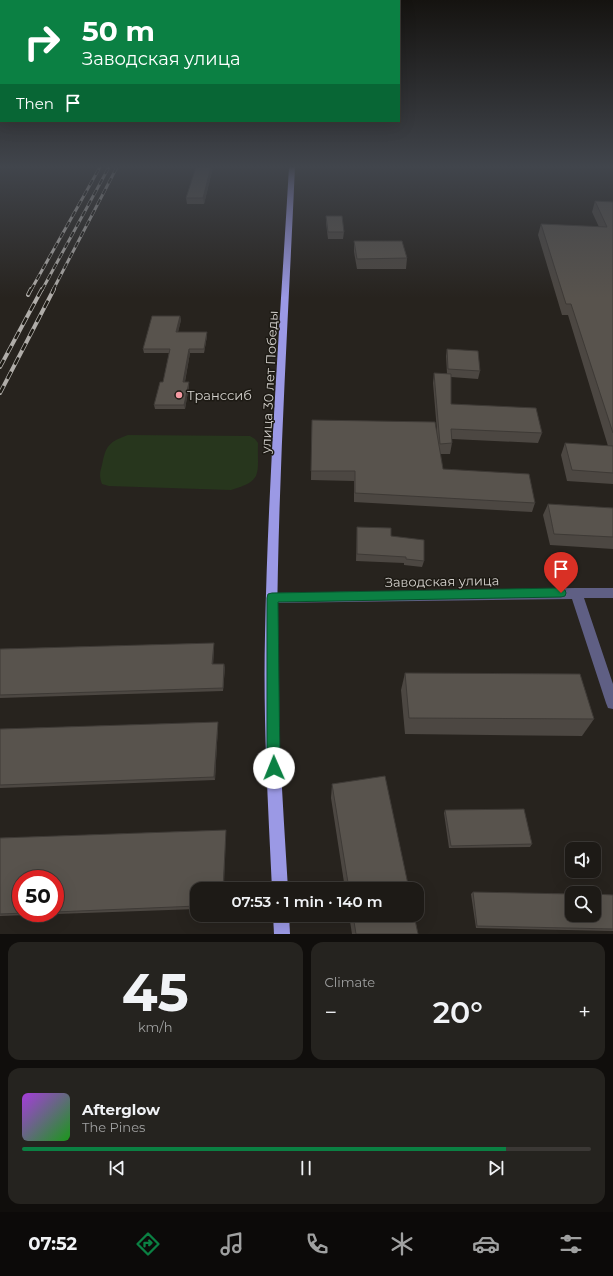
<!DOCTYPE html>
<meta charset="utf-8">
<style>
:root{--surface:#1d1a16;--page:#25231f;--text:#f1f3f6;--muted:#a0a1a1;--line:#3b3835;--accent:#0b8043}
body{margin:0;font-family:Montserrat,sans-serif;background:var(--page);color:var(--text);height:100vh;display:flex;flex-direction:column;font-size:15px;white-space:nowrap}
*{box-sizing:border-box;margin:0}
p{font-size:13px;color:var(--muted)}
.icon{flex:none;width:22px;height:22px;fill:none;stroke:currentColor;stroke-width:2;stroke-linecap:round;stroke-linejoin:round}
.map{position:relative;height:934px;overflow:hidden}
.panel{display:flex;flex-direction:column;gap:8px;padding:8px;background:#100e0c;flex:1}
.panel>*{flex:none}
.hud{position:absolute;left:0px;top:0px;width:400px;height:122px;box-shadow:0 4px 16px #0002,0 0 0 1px var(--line);background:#0b8043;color:#fff;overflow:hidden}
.tools{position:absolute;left:565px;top:842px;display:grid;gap:8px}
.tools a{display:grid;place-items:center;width:36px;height:36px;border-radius:8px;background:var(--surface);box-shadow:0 4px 16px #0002,0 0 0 1px var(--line);font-size:20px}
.speed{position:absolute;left:12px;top:870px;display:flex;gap:8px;font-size:20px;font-weight:700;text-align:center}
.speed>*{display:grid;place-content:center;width:52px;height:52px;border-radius:50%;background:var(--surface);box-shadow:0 4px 16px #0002,0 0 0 1px var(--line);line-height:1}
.speed .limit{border:6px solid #d22;background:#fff;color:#111}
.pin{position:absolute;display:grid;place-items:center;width:34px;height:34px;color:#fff;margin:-41px -17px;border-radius:50% 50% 50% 0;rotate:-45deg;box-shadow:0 0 4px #0007}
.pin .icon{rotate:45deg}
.me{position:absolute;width:44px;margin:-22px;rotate:359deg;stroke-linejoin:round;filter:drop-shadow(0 0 3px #0008)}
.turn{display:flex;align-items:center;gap:14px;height:84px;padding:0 16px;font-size:18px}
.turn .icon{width:52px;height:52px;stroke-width:2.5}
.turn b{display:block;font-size:28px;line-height:34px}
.then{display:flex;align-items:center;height:38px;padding:0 16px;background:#0003;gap:8px;font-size:15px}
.big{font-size:30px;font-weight:600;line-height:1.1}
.panel .card{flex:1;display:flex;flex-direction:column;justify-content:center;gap:6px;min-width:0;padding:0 14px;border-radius:12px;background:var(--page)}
.panel .dial{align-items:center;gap:0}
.dial b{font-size:52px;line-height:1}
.song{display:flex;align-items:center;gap:12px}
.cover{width:48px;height:48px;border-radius:6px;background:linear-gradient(135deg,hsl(280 70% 55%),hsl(120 70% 35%))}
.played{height:4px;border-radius:2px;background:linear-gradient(90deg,var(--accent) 85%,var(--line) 85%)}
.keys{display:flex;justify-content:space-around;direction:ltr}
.heat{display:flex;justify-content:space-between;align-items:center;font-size:22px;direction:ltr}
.panel .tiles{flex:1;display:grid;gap:8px;grid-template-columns:1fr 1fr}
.card:last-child{grid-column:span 2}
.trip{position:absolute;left:190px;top:882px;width:234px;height:40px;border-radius:12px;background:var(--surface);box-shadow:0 4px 16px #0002,0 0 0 1px var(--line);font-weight:600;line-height:40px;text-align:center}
.tabs{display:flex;height:64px;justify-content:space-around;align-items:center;background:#0c0a09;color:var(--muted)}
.tabs .icon{width:28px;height:28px}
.tabs .on{color:var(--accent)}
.tabs b{font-size:18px;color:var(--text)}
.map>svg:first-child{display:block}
.green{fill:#27361d}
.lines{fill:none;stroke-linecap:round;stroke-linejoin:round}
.minor{fill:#5f5f84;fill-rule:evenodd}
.major{fill:#9b99e5;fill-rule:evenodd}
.rail-far1-casing{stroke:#b0ada9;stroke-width:3}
.rail-casing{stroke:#b0ada9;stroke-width:4}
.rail-far1{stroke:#1d1a14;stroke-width:2;stroke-dasharray:6;stroke-linecap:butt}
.rail{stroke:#1d1a14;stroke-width:2.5;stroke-dasharray:8;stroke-linecap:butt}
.wall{fill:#4c4742;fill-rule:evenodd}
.shaded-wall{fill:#3e3a36}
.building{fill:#58534d;stroke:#3e3a36}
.route{fill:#0b8043;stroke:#07532c}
.poi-dot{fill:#f49aa2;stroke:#1d1a14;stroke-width:1.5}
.labels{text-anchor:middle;stroke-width:3;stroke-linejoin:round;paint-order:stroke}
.street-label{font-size:13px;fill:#d4d1cd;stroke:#1d1a14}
.poi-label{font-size:13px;fill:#d4d1cd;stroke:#1d1a14;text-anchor:start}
</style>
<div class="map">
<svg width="613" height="934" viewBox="0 0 613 934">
<rect width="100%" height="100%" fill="#27231e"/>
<path class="green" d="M128 435 250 436 255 439 258 443C257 473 264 481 231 490L109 486 102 484C99 476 100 472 102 465 106 445 109 442 128 435Z"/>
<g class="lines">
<path class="minor" d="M576 588H613V598H584L613 684V709L608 708 606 703 572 599 272 603 268 602 266 598 268 594 272 593Z"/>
<g class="major">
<path d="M289 167H295C288 323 278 479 277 635 277 720 283 805 288 889H272C268 805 263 720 265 635 268 479 280 323 289 167Z"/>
<path d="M273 915H289L290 934H274Z"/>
</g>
<defs>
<g id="rail-far1">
<path d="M31 290 100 167"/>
<path d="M42 290 109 167"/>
<path d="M53 290 117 167"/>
</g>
<g id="rail">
<path d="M28 295 31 289"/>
<path d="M0 367 42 289"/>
<path d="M0 393 54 289"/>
</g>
</defs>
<use href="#rail-far1" class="rail-far1-casing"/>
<use href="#rail" class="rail-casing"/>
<use href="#rail-far1" class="rail-far1"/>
<use href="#rail" class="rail"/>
</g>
<g class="wall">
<path d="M213 167 204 204H187L186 198Z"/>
<path d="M595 201 613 202V484L567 481 561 455 565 443 608 446 568 315H562L538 235 541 224 599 227 592 212Z"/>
<path d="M326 216 344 232 343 239H328L326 223Z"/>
<path d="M354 241 407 258 406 269H357L354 252Z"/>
<path d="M180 316 181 320 178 332H207V336L204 353H190L185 382 189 386 185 409H155L154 405 163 382 169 353H144L143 349Z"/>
<path d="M447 349 480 371 478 379 451 377V404L542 433 538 443 452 439V443L450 454H440L443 469 535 503 532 512 354 502V481L311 480 312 420 437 431 433 383 434 373 447 374 446 356Z"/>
<path d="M548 504 613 508V549L550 545 543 515Z"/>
<path d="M357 527 391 536 424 561 422 567 404 565V563L356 561Z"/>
<path d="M214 643V647L213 664 225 667 223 691 0 698V649Z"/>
<path d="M405 673 594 719 582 736 405 734 401 690Z"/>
<path d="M218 722V725L215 780 0 788V729Z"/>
<path d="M332 784 409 889H345L331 798Z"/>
<path d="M445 810 532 844 530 847 449 848 444 813Z"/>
<path d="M226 830V832L197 889V909L0 916V838ZM55 879V913H21Z"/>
<path d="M473 892 613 895V931L476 928 471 894Z"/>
<path d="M349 915H414L418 934H352Z"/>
</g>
<g class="shaded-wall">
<path d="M211 167H213L204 204 203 198Z"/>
<path d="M180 316 181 320 177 336 176 332Z"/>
<path d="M207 332V336L204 353V349Z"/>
<path d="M189 349 190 353 184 386 183 382Z"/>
<path d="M189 382V386L185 409 184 405Z"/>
<path d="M214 643V647L213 668 212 664Z"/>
<path d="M224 664 225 667 223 691V688Z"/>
<path d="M218 722V725L215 780 214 777Z"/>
<path d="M226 830V832L224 889H223Z"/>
</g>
<g class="building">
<path d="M196 167H211L203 198H186Z"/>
<path d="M595 201 613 202V433L571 304H566L541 224 607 227Z"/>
<path d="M326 216H342L344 232H328Z"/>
<path d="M354 241H402L407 258 357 259Z"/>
<path d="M152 316H180L176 332H207L204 349H189L183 382H189L184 405H154L160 382H163L170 349H143Z"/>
<path d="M447 349 478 351 480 371 448 369Z"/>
<path d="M434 373 451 374V404L536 408 542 433 451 429 452 443 440 444Z"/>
<path d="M312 420 435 422 443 469 529 474 535 503 355 493V471H311Z"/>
<path d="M565 443 613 446V473L572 470Z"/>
<path d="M548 504 613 508V537L554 534Z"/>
<path d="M357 527 391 528V536L424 540V561L406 559V557L357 554Z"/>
<path d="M214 643 212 664H224L223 688 0 695V649Z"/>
<path d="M405 673 580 674 594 719 409 718Z"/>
<path d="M218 722 214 777 0 785V729Z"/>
<path d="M385 776 409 889H349L332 784Z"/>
<path d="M524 809 532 844 451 846 445 810Z"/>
<path d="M226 830 223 889H197V906L55 912V879H21V913H25L0 914V838Z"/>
<path d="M473 892 572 894V915H594V894L613 895V929L477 926Z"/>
<path d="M353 915H414L418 934H356Z"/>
</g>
<linearGradient id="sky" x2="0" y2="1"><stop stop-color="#151310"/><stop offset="0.56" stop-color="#41454c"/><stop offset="1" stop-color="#41454c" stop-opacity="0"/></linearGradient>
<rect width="613" height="298" fill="url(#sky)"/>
<path class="route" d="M561 588 565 590 566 593 565 596 561 597 278 602 280 768 278 773 274 775 269 773 267 768V598L268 594 272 593Z"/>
<circle class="poi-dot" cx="179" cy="395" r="4"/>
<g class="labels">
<g class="street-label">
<text transform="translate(269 382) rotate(-87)" y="5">улица 30 лет Победы</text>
<text transform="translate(442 581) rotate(-1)" y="5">Заводская улица</text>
</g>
<g class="poi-label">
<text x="187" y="400">Транссиб</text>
</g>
</g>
</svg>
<div class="tools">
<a><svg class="icon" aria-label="sound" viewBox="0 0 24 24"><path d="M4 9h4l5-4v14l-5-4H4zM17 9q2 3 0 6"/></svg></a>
<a><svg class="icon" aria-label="search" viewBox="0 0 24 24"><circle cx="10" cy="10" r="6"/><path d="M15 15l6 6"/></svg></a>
</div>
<div class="speed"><div class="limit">50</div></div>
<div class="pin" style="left:561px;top:593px;background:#d93025"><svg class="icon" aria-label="arrive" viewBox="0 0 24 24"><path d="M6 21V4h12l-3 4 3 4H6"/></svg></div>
<svg class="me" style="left:274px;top:768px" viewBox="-20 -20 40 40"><circle r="19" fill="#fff"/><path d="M0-13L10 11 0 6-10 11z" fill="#0b8043"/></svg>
<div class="trip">07:53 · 1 min · 140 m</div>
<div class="hud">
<div class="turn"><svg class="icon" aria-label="right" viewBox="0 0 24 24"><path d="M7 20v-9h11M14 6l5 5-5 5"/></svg><div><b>50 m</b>Заводская улица</div></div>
<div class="then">Then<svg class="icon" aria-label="arrive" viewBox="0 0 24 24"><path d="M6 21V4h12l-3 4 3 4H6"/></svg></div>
</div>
</div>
<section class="panel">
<div class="tiles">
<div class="card dial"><b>45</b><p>km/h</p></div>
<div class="card"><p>Climate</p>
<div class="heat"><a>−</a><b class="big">20°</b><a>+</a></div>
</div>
<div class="card">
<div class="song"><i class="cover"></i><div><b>Afterglow</b><p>The Pines</p></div></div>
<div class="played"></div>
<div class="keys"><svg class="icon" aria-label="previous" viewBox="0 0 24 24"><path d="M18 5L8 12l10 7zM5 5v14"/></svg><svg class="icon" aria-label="pause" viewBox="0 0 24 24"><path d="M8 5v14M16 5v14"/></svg><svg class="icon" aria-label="next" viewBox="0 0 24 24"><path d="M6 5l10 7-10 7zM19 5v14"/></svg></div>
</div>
</div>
</section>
<nav class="tabs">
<b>07:52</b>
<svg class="icon on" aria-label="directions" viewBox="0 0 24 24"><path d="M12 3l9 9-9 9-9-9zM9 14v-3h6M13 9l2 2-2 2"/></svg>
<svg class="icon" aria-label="music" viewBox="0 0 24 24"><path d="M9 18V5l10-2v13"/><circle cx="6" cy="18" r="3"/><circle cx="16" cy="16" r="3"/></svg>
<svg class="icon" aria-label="phone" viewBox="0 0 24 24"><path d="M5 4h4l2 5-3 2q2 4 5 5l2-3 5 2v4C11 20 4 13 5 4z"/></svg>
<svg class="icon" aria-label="climate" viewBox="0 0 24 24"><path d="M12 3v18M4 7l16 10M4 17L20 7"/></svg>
<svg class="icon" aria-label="car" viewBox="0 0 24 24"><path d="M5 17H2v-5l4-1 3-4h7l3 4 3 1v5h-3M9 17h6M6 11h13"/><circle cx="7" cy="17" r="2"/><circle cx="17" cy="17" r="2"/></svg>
<svg class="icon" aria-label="filters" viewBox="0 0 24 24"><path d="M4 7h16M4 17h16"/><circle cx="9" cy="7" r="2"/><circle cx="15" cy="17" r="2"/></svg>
</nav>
